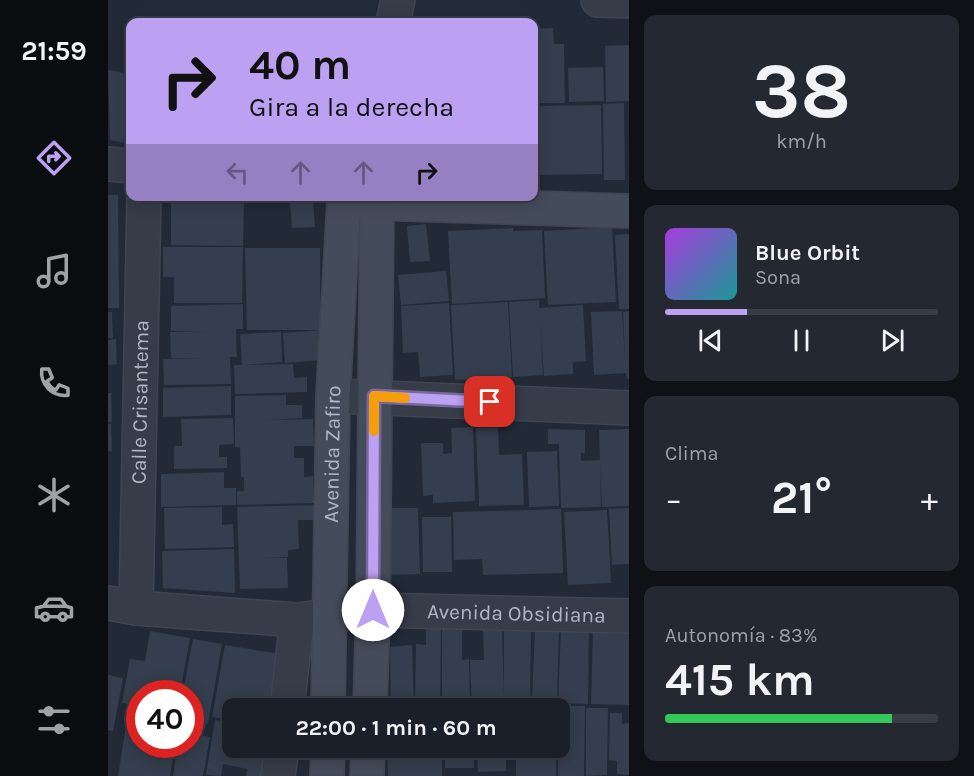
<!DOCTYPE html>
<html lang="es">
<meta charset="utf-8">
<style>
:root{--surface:#1a2029;--page:#232831;--text:#f1f3f6;--muted:#9fa3a8;--line:#383e46;--accent:#bca0f2}
body{margin:0;font-family:Karla,sans-serif;background:var(--page);color:var(--text);height:100vh;display:flex;flex-direction:column;font-size:22px;white-space:nowrap}
*{box-sizing:border-box;margin:0}
p{font-size:20px;color:var(--muted)}
.icon{flex:none;width:33px;height:33px;fill:none;stroke:currentColor;stroke-width:2;stroke-linecap:round;stroke-linejoin:round}
.map{position:relative;flex:1;overflow:hidden}
.side{display:flex;flex-direction:column;gap:15px;padding:15px;background:#0e1217;width:345px}
.side>*{flex:none}
.guide{position:absolute;left:18px;top:18px;width:412px;height:183px;border-radius:12px;box-shadow:0 3px 15px #0003,0 0 0 2px var(--line);background:#bca0f2;color:#111;overflow:hidden}
.speed{position:absolute;left:18px;top:680px;display:flex;gap:12px;font-size:30px;font-weight:700;text-align:center}
.speed>*{display:grid;place-content:center;width:78px;height:78px;border-radius:50%;background:var(--surface);box-shadow:0 3px 15px #0003,0 0 0 2px var(--line);line-height:1}
.speed .limit{border:9px solid #d22;background:#fff;color:#111}
.pin{position:absolute;display:grid;place-items:center;width:51px;height:51px;color:#fff;margin:-26px;border-radius:12px;box-shadow:0 3px 9px #0006}
.me{position:absolute;width:66px;margin:-33px;rotate:0deg;stroke-linejoin:round;filter:drop-shadow(0 0 4px #0008)}
.turn{display:flex;align-items:center;gap:21px;height:126px;padding:0 24px;font-size:27px}
.turn .icon{width:78px;height:78px;stroke-width:2.5}
.turn b{display:block;font-size:42px;line-height:51px}
.lanes{display:flex;align-items:center;height:57px;padding:0 24px;background:#0003;justify-content:center;gap:30px;direction:ltr}
.lanes .off{opacity:.35}
.big{font-size:45px;font-weight:700;line-height:1.1}
.side .widget{flex:1;display:flex;flex-direction:column;justify-content:center;gap:9px;min-width:0;padding:0 21px;border-radius:12px;background:var(--page)}
.side .dial{align-items:center;gap:0}
.dial b{font-size:78px;line-height:1}
.song{display:flex;align-items:center;gap:18px}
.cover{width:72px;height:72px;border-radius:9px;background:linear-gradient(135deg,hsl(280 70% 55%),hsl(180 70% 35%))}
.played{height:6px;border-radius:3px;background:linear-gradient(90deg,var(--accent) 30%,var(--line) 30%)}
.keys{display:flex;justify-content:space-around;direction:ltr}
.heat{display:flex;justify-content:space-between;align-items:center;font-size:33px;direction:ltr}
.charge{height:9px;border-radius:4px;background:linear-gradient(90deg,#34c759 83%,var(--line) 0)}
.trip{position:absolute;left:114px;top:698px;width:348px;height:60px;border-radius:12px;background:var(--surface);box-shadow:0 3px 15px #0003,0 0 0 2px var(--line);font-weight:700;line-height:60px;text-align:center}
main{display:flex;flex:1;min-height:0}
.tab-bar{display:flex;flex-direction:column;width:108px;justify-content:space-around;align-items:center;background:#0a0d10;color:var(--muted)}
.tab-bar .icon{width:42px;height:42px}
.tab-bar .active{color:var(--accent)}
.tab-bar b{font-size:27px;color:var(--text)}
.map>svg:first-child{display:block}
.building{fill:#353e4e}
.lines{fill:none;stroke-linecap:round;stroke-linejoin:round}
.street-casing{stroke:#3f4551;stroke-width:36}
.secondary-casing{stroke:#3f4551;stroke-width:36}
.street{stroke:#363c48;stroke-width:33}
.secondary{stroke:#444b5a;stroke-width:33}
.route-casing{stroke:#7a689d;stroke-width:15}
.route{stroke:#bca0f2;stroke-width:10}
.slow{stroke:#f59e0b;stroke-width:10}
.labels{text-anchor:middle;stroke-width:6;stroke-linejoin:round;paint-order:stroke}
.street-label{font-size:21px;fill:#b0b7c4;stroke:#1b212c}
</style>
<main>
<nav class="tab-bar">
<b>21:59</b>
<svg class="icon active" aria-label="directions" viewBox="0 0 24 24"><path d="M12 3l9 9-9 9-9-9zM9 14v-3h6M13 9l2 2-2 2"/></svg>
<svg class="icon" aria-label="music" viewBox="0 0 24 24"><path d="M9 18V5l10-2v13"/><circle cx="6" cy="18" r="3"/><circle cx="16" cy="16" r="3"/></svg>
<svg class="icon" aria-label="phone" viewBox="0 0 24 24"><path d="M5 4h4l2 5-3 2q2 4 5 5l2-3 5 2v4C11 20 4 13 5 4z"/></svg>
<svg class="icon" aria-label="climate" viewBox="0 0 24 24"><path d="M12 3v18M4 7l16 10M4 17L20 7"/></svg>
<svg class="icon" aria-label="car" viewBox="0 0 24 24"><path d="M5 17H2v-5l4-1 3-4h7l3 4 3 1v5h-3M9 17h6M6 11h13"/><circle cx="7" cy="17" r="2"/><circle cx="17" cy="17" r="2"/></svg>
<svg class="icon" aria-label="filters" viewBox="0 0 24 24"><path d="M4 7h16M4 17h16"/><circle cx="9" cy="7" r="2"/><circle cx="15" cy="17" r="2"/></svg>
</nav>
<div class="map">
<svg width="521" height="776" viewBox="0 0 521 776">
<rect width="100%" height="100%" fill="#222a37"/>
<g class="building">
<path d="M445 28 446 44H456L457 103H426V29Z"/>
<path d="M521 45V101L498 102 497 46Z"/>
<path d="M495 67 496 101 461 102 460 68Z"/>
<path d="M0 70 22 74V144L2 140Z"/>
<path d="M516 103 517 180H496L495 104Z"/>
<path d="M493 105 494 174 426 175V106Z"/>
<path d="M0 195H10L11 308H0Z"/>
<path d="M63 200 136 201 135 246 63 245Z"/>
<path d="M205 200 207 227 184 228 182 202Z"/>
<path d="M318 224 322 261 302 262 299 226Z"/>
<path d="M504 227 508 302 440 305 436 231Z"/>
<path d="M405 228V231L434 230 437 298 344 304 340 231Z"/>
<path d="M521 234V309H511L507 235Z"/>
<path d="M55 247H135L134 303H66V277H55Z"/>
<path d="M137 248H212V330H139Z"/>
<path d="M338 271 341 301 293 305 290 275Z"/>
<path d="M431 300V308L475 305 478 361 465 362V374L436 376 432 317 435 375 405 377 401 302Z"/>
<path d="M400 302 404 377 347 380 343 305Z"/>
<path d="M341 303 345 375 312 377 310 352 295 353 293 306Z"/>
<path d="M135 304V329H128L129 357H122L123 384 56 385 55 359 94 358H63L62 332 99 331H63V306Z"/>
<path d="M514 311 517 359 515 312 521 311V379H519L518 373 486 375 483 312Z"/>
<path d="M0 312H4L5 338H0Z"/>
<path d="M213 330 214 360 177 363 175 333Z"/>
<path d="M173 332 174 362 137 365 185 364 186 378 199 377V392L127 394 126 365H134L132 334Z"/>
<path d="M8 339 9 364 0 365V340Z"/>
<path d="M123 386V415L55 417V388Z"/>
<path d="M0 393H3L4 422H0Z"/>
<path d="M178 395V405H194V418L158 420 205 419 206 446H186V458H196V477L205 476 206 503 129 505V491H136V477H133L132 447H127V396Z"/>
<path d="M125 418 126 444 111 445V457H119V468L66 469V446H74L73 419Z"/>
<path d="M0 424H3L4 451H0Z"/>
<path d="M365 427 367 501 325 503V495L315 496 313 443H335V454L344 453 343 428Z"/>
<path d="M390 427 391 455 414 454 416 505 371 506 368 428Z"/>
<path d="M440 429 477 430V453H473V461L492 460 491 430 521 429V506L494 507 492 462 493 507 453 508 451 444H440Z"/>
<path d="M449 451 451 506 421 507 419 452Z"/>
<path d="M116 472V488H128V505L53 507V474Z"/>
<path d="M206 505V520H190L191 549 180 550V557L156 558H179L180 588 132 589 129 507Z"/>
<path d="M114 507V525L125 524 126 547 57 549 56 508Z"/>
<path d="M279 508H310L312 574 281 575Z"/>
<path d="M521 508V564L504 565 501 509Z"/>
<path d="M453 509 455 573 375 575 374 559 346 560 345 512Z"/>
<path d="M499 510 503 583 460 585 456 512Z"/>
<path d="M314 517H343L344 572H315Z"/>
<path d="M126 549 127 593 55 588 54 551Z"/>
<path d="M334 625H354V660L361 659 362 706H334Z"/>
<path d="M318 628H333L332 706H307L308 644 318 645Z"/>
<path d="M396 628 423 629 422 704 364 705 362 660H376L375 630H394L396 697Z"/>
<path d="M427 629 451 630 449 701H424Z"/>
<path d="M453 629H481L480 704 450 703Z"/>
<path d="M485 630H521V705L483 704Z"/>
<path d="M42 631 82 638 72 693H32V706L14 703 22 659 37 661Z"/>
<path d="M85 639 114 644 100 724 82 721V693H75Z"/>
<path d="M117 645 172 654 162 708H124V720L104 717Z"/>
<path d="M304 645 306 708H283L282 647Z"/>
<path d="M0 675 15 678 5 731 0 730Z"/>
<path d="M451 706H477L476 776H450Z"/>
<path d="M21 707 32 708V744H67L62 776H10Z"/>
<path d="M478 708H500L499 775 478 776Z"/>
<path d="M502 713H514V724L521 723V775L509 774V761L501 760Z"/>
<path d="M107 720 124 723V747H160L155 776H138L139 769 115 764 113 776 98 775Z"/>
<path d="M82 733 102 737 95 776H65L70 744H82Z"/>
<path d="M279 747H334V776H280Z"/>
<rect x="337" y="747" width="29" height="21"/>
<path d="M369 747H404V757H398V771L370 772Z"/>
<rect x="408" y="747" width="40" height="29"/>
</g>
<g class="lines">
<defs>
<g id="street">
<path d="M490 0 521 1"/>
<path d="M285 22 290 0"/>
<path d="M0 164 22 166"/>
<path d="M225 396 521 408"/>
<path id="s1" d="M0 603 28 608 189 620 265 610 521 616"/>
<path id="s2" d="M28 608 36 196"/>
<path d="M179 708 189 620"/>
<path d="M170 776 174 747"/>
</g>
<g id="secondary">
<path id="s3" d="M220 708 225 396 236 202 521 211"/>
<path d="M262 708 265 610 269 204"/>
<path d="M219 776 220 747"/>
<path d="M259 776 260 747"/>
</g>
</defs>
<use href="#street" class="street-casing"/>
<use href="#secondary" class="secondary-casing"/>
<use href="#street" class="street"/>
<use href="#secondary" class="secondary"/>
</g>
<g class="lines">
<defs>
<path id="route" d="M265 610 266 396 382 402"/>
</defs>
<use href="#route" class="route-casing"/>
<use href="#route" class="route"/>
<path class="slow" d="M266 431V396L297 398"/>
</g>
<g class="labels">
<g class="street-label">
<text dy="7" stroke="none"><textPath href="#s2" startOffset="206">Calle Crisantema</textPath></text>
<text dy="7" stroke="none"><textPath href="#s3" startOffset="254">Avenida Zafiro</textPath></text>
<text dy="7" stroke="none"><textPath href="#s1" startOffset="410">Avenida Obsidiana</textPath></text>
</g>
</g>
</svg>
<div class="speed"><div class="limit">40</div></div>
<div class="pin" style="left:382px;top:402px;background:#d93025"><svg class="icon" aria-label="arrive" viewBox="0 0 24 24"><path d="M6 21V4h12l-3 4 3 4H6"/></svg></div>
<svg class="me" style="left:265px;top:610px" viewBox="-20 -20 40 40"><circle r="19" fill="#fff"/><path d="M0-13L10 11 0 6-10 11z" fill="#bca0f2"/></svg>
<div class="trip">22:00 · 1 min · 60 m</div>
<div class="guide">
<div class="turn"><svg class="icon" aria-label="right" viewBox="0 0 24 24"><path d="M7 20v-9h11M14 6l5 5-5 5"/></svg><div><b>40 m</b>Gira a la derecha</div></div>
<div class="lanes"><svg class="icon off" aria-label="left" viewBox="0 0 24 24"><path d="M17 20v-9H6M10 6l-5 5 5 5"/></svg><svg class="icon off" aria-label="ahead" viewBox="0 0 24 24"><path d="M12 20V5M6 11l6-6 6 6"/></svg><svg class="icon off" aria-label="ahead" viewBox="0 0 24 24"><path d="M12 20V5M6 11l6-6 6 6"/></svg><svg class="icon" aria-label="right" viewBox="0 0 24 24"><path d="M7 20v-9h11M14 6l5 5-5 5"/></svg></div>
</div>
</div>
<section class="side">
<div class="widget dial"><b>38</b><p>km/h</p></div>
<div class="widget">
<div class="song"><i class="cover"></i><div><b>Blue Orbit</b><p>Sona</p></div></div>
<div class="played"></div>
<div class="keys"><svg class="icon" aria-label="previous" viewBox="0 0 24 24"><path d="M18 5L8 12l10 7zM5 5v14"/></svg><svg class="icon" aria-label="pause" viewBox="0 0 24 24"><path d="M8 5v14M16 5v14"/></svg><svg class="icon" aria-label="next" viewBox="0 0 24 24"><path d="M6 5l10 7-10 7zM19 5v14"/></svg></div>
</div>
<div class="widget"><p>Clima</p>
<div class="heat"><a>−</a><b class="big">21°</b><a>+</a></div>
</div>
<div class="widget"><p>Autonomía · 83%</p><b class="big">415 km</b><div class="charge"></div></div>
</section>
</main>
